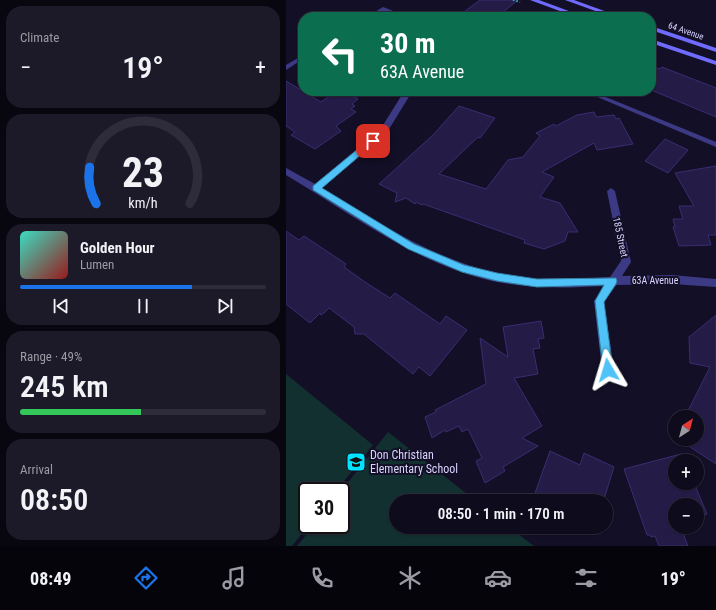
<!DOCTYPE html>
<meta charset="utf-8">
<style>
:root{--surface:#0e0b1c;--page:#1c1929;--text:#f1f3f6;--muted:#9b9ba3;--line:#2e2b3b;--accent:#1a73e8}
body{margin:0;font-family:"Roboto Condensed",sans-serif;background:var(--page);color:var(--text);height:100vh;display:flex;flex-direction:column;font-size:15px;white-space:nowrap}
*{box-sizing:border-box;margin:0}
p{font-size:13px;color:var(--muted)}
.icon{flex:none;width:22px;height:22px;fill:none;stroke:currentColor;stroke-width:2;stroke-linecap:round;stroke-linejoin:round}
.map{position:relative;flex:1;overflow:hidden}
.side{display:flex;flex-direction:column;gap:6px;padding:6px;background:#08060f;width:286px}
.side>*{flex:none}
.guide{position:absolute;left:12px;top:12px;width:358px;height:84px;border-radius:16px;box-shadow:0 1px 3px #0004,0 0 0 1px var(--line);background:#0b6e4f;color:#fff;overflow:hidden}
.needle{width:26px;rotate:36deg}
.fabs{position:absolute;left:382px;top:410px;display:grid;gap:8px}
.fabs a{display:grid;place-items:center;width:36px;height:36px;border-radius:50%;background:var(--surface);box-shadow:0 1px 3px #0004,0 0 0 1px var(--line);font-size:20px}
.speed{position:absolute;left:12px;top:482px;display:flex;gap:8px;font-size:20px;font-weight:700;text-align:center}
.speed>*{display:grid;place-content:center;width:52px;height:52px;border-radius:50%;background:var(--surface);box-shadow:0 1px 3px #0004,0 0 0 1px var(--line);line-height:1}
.speed .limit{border:2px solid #111;border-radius:6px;background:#fff;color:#111}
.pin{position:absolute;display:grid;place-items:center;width:34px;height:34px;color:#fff;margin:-17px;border-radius:8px;box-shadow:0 2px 6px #0006}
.me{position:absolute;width:44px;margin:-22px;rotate:353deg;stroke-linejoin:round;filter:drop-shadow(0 0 3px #0008)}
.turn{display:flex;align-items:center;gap:14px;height:84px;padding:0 16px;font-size:18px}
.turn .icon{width:52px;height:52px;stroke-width:2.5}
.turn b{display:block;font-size:28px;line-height:34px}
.big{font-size:30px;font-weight:600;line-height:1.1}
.side .tile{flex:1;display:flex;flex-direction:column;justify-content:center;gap:6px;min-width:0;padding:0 14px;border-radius:16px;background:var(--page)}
.side .dial{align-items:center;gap:0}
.dial svg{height:104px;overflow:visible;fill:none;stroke:var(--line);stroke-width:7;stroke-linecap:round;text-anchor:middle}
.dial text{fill:var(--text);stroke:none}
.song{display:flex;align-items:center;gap:12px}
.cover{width:48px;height:48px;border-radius:6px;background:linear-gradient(135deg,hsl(170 70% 55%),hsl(0 70% 35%))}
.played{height:4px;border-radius:2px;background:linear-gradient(90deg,var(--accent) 70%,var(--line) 70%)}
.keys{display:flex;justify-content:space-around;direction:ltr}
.heat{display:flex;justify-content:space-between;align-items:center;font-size:22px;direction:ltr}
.charge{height:6px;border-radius:3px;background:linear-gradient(90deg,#34c759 49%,var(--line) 0)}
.trip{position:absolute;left:103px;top:494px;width:224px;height:40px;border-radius:20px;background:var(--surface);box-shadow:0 1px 3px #0004,0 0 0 1px var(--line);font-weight:600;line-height:40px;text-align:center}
.tabs{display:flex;height:64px;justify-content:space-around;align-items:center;background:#06040b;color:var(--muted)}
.tabs .icon{width:28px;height:28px}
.tabs .current{color:var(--accent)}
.tabs b{font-size:18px;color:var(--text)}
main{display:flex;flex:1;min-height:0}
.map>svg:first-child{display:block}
.green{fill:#12302f}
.building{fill:#241b47;stroke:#3b2d73}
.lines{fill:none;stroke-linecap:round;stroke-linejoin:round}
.path{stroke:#2fb8b0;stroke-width:2;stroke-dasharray:1.5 2;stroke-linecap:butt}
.service{fill:#3d3a85;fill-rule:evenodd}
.minor{fill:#3d3a85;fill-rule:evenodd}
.secondary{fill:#6f6bff;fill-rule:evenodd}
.route{fill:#4fc3f7;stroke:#337fa1}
.labels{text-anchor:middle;stroke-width:4;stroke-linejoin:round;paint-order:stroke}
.far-street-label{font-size:9px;fill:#d9d4ff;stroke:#130f26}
.street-label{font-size:10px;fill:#d9d4ff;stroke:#130f26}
.near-poi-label{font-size:12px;fill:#d9d4ff;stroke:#130f26;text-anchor:start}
</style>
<main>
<section class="side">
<div class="tile"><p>Climate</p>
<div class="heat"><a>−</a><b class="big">19°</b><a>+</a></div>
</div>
<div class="tile dial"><svg viewBox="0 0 100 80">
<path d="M14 69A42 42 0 1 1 86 69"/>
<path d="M14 69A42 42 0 0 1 9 41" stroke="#1a73e8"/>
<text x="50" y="56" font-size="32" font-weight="700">23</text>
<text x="50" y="72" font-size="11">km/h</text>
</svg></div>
<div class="tile">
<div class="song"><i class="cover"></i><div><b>Golden Hour</b><p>Lumen</p></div></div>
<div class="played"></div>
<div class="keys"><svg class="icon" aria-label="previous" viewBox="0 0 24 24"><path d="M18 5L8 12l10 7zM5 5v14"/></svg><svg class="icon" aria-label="pause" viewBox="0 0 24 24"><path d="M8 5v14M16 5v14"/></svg><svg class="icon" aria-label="next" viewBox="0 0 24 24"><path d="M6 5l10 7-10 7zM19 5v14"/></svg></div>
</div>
<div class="tile"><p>Range · 49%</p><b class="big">245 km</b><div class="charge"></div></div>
<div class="tile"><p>Arrival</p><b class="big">08:50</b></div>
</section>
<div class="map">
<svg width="430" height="546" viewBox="0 0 430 546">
<rect width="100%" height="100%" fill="#130f26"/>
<g class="green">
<path d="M0 374 87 445 50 491H21V525H23L6 546H0Z"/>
<path d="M102 432 190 501H110V527H223L248 546H11L28 525H55V491Z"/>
</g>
<g class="building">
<path d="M194 0H232L211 17H171Z"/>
<path d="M365 66 374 69 376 67 430 88V117L365 90Z"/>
<path d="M0 81 35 102 47 94 57 91 72 99 66 104 69 106 65 109 70 112 50 126 55 131 29 149 5 135 9 132 0 126Z"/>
<path d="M173 106 209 118 194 138 192 137 153 174 200 189 222 160 237 157 254 136 250 133 268 124 270 126 291 115 308 112 310 117 328 115 330 119 333 118 347 144 311 150 308 143 256 172 268 177 254 197 274 203 292 232H282L279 241 258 249 238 243 239 240 137 204 136 205 130 202 129 204 120 198 109 202 111 193 93 184 147 135Z"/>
<path d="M379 139 402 150 382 173 359 161Z"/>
<path d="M430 166V235H422L425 245 393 246 387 227H389L387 219H397L393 206H408L389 173Z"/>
<path d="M0 231 13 240 18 236 60 264 58 267 79 282 104 298 109 293 154 324 160 316 181 330 144 376 133 367 127 374 78 334H69L68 327 43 308 38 313 35 315 34 313 24 323 0 304Z"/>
<path d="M430 315V464L395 441 396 439H411V417H404L400 415 424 367 404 363 403 337Z"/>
<path d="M255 321 258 338 252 339 254 348 247 349 252 374 228 378 256 426 236 438 252 446 217 467 219 471 199 483 190 461 196 458 182 429 176 432 173 426 160 432 159 430 146 438 139 417 150 412 149 410 200 384 194 338 222 357 217 327Z"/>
<path d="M264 451 294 465 298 453 328 467 318 499 308 494 305 501H258L248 496Z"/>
<path d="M395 454 398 461H389V483H408L421 514 414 516 416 519 411 521V505H389V527L408 528 396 531 402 546H373L369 536 365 537 364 535H361L338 469Z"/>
</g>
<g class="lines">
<g class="path">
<path d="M227 0 234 2"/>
<path d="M344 13 355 17"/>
</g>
<g class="service">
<path d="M97 7 120 16 121 17H113L97 11 87 17H80Z"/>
<path d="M17 55V59L0 70V65Z"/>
<path d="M297 91H305L430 142V147Z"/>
</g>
<path class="minor" d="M117 93H120L124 95 100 134 36 188C92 223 149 260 215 274 251 282 288 279 324 277L335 261 321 191 325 188 329 191 345 262 336 276 386 275 430 279V287L386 284 330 285 318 302 328 370 326 374 322 375 318 374 316 370 308 301 318 286C284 288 251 289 217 283 139 270 67 215 0 175V168L29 184 94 130Z"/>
<g class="secondary">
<path d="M244 0H253L299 17H290Z"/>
<path d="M279 0H288L335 17H326Z"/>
<path d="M365 26 430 48V52L365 30Z"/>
<path d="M365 39 430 61V65L365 43Z"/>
</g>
</g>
<path class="route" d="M84 139H87L91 141 36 188 128 244 178 265 211 273 251 279 330 278 331 281 330 284 318 302 327 370 326 374 322 375 318 374 317 370 309 301 318 285 251 287 211 281 176 272 122 249 27 190V186Z"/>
<defs>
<symbol id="school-square" viewBox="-11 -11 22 22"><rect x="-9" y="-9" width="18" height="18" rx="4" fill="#00e5ff" stroke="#130f26"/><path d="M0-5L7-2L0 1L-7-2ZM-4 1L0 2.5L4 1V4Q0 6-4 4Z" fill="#111"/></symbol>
</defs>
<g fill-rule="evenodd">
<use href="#school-square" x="59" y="451" width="22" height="22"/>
</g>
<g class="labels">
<g class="far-street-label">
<text transform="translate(400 31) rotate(19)" y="3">64 Avenue</text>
</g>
<g class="street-label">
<text transform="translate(335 237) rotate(78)" y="4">185 Street</text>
<text x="369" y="284">63A Avenue</text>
</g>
<g class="near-poi-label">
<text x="84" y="459">Don Christian<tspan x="84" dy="14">Elementary School</tspan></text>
</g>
</g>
</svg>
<div class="fabs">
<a><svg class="needle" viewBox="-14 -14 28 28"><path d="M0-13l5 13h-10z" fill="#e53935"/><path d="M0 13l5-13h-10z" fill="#9b9ba3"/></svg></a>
<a>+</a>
<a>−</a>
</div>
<div class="speed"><div class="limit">30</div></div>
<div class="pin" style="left:87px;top:141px;background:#d93025"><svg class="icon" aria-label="arrive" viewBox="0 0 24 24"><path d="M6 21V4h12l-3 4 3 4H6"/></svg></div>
<svg class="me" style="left:322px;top:370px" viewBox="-20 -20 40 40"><path d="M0-17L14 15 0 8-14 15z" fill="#4fc3f7" stroke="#fff" stroke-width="4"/></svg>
<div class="trip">08:50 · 1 min · 170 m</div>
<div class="guide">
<div class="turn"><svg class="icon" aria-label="left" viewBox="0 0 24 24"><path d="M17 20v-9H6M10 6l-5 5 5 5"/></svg><div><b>30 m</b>63A Avenue</div></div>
</div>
</div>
</main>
<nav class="tabs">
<b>08:49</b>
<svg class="icon current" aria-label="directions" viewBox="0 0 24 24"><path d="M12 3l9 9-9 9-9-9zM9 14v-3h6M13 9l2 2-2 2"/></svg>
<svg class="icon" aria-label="music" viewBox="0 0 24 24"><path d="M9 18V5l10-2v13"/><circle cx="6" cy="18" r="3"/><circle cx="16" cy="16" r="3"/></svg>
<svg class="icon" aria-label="phone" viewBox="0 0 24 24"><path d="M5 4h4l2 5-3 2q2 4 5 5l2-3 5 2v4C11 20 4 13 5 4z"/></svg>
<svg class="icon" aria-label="climate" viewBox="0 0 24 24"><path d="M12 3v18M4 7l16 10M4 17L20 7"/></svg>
<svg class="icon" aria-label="car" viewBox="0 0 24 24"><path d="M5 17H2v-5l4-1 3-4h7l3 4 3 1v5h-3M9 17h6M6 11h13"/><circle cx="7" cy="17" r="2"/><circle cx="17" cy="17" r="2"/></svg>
<svg class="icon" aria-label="filters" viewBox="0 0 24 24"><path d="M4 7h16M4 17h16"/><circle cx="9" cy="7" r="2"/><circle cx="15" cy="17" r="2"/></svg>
<b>19°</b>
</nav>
